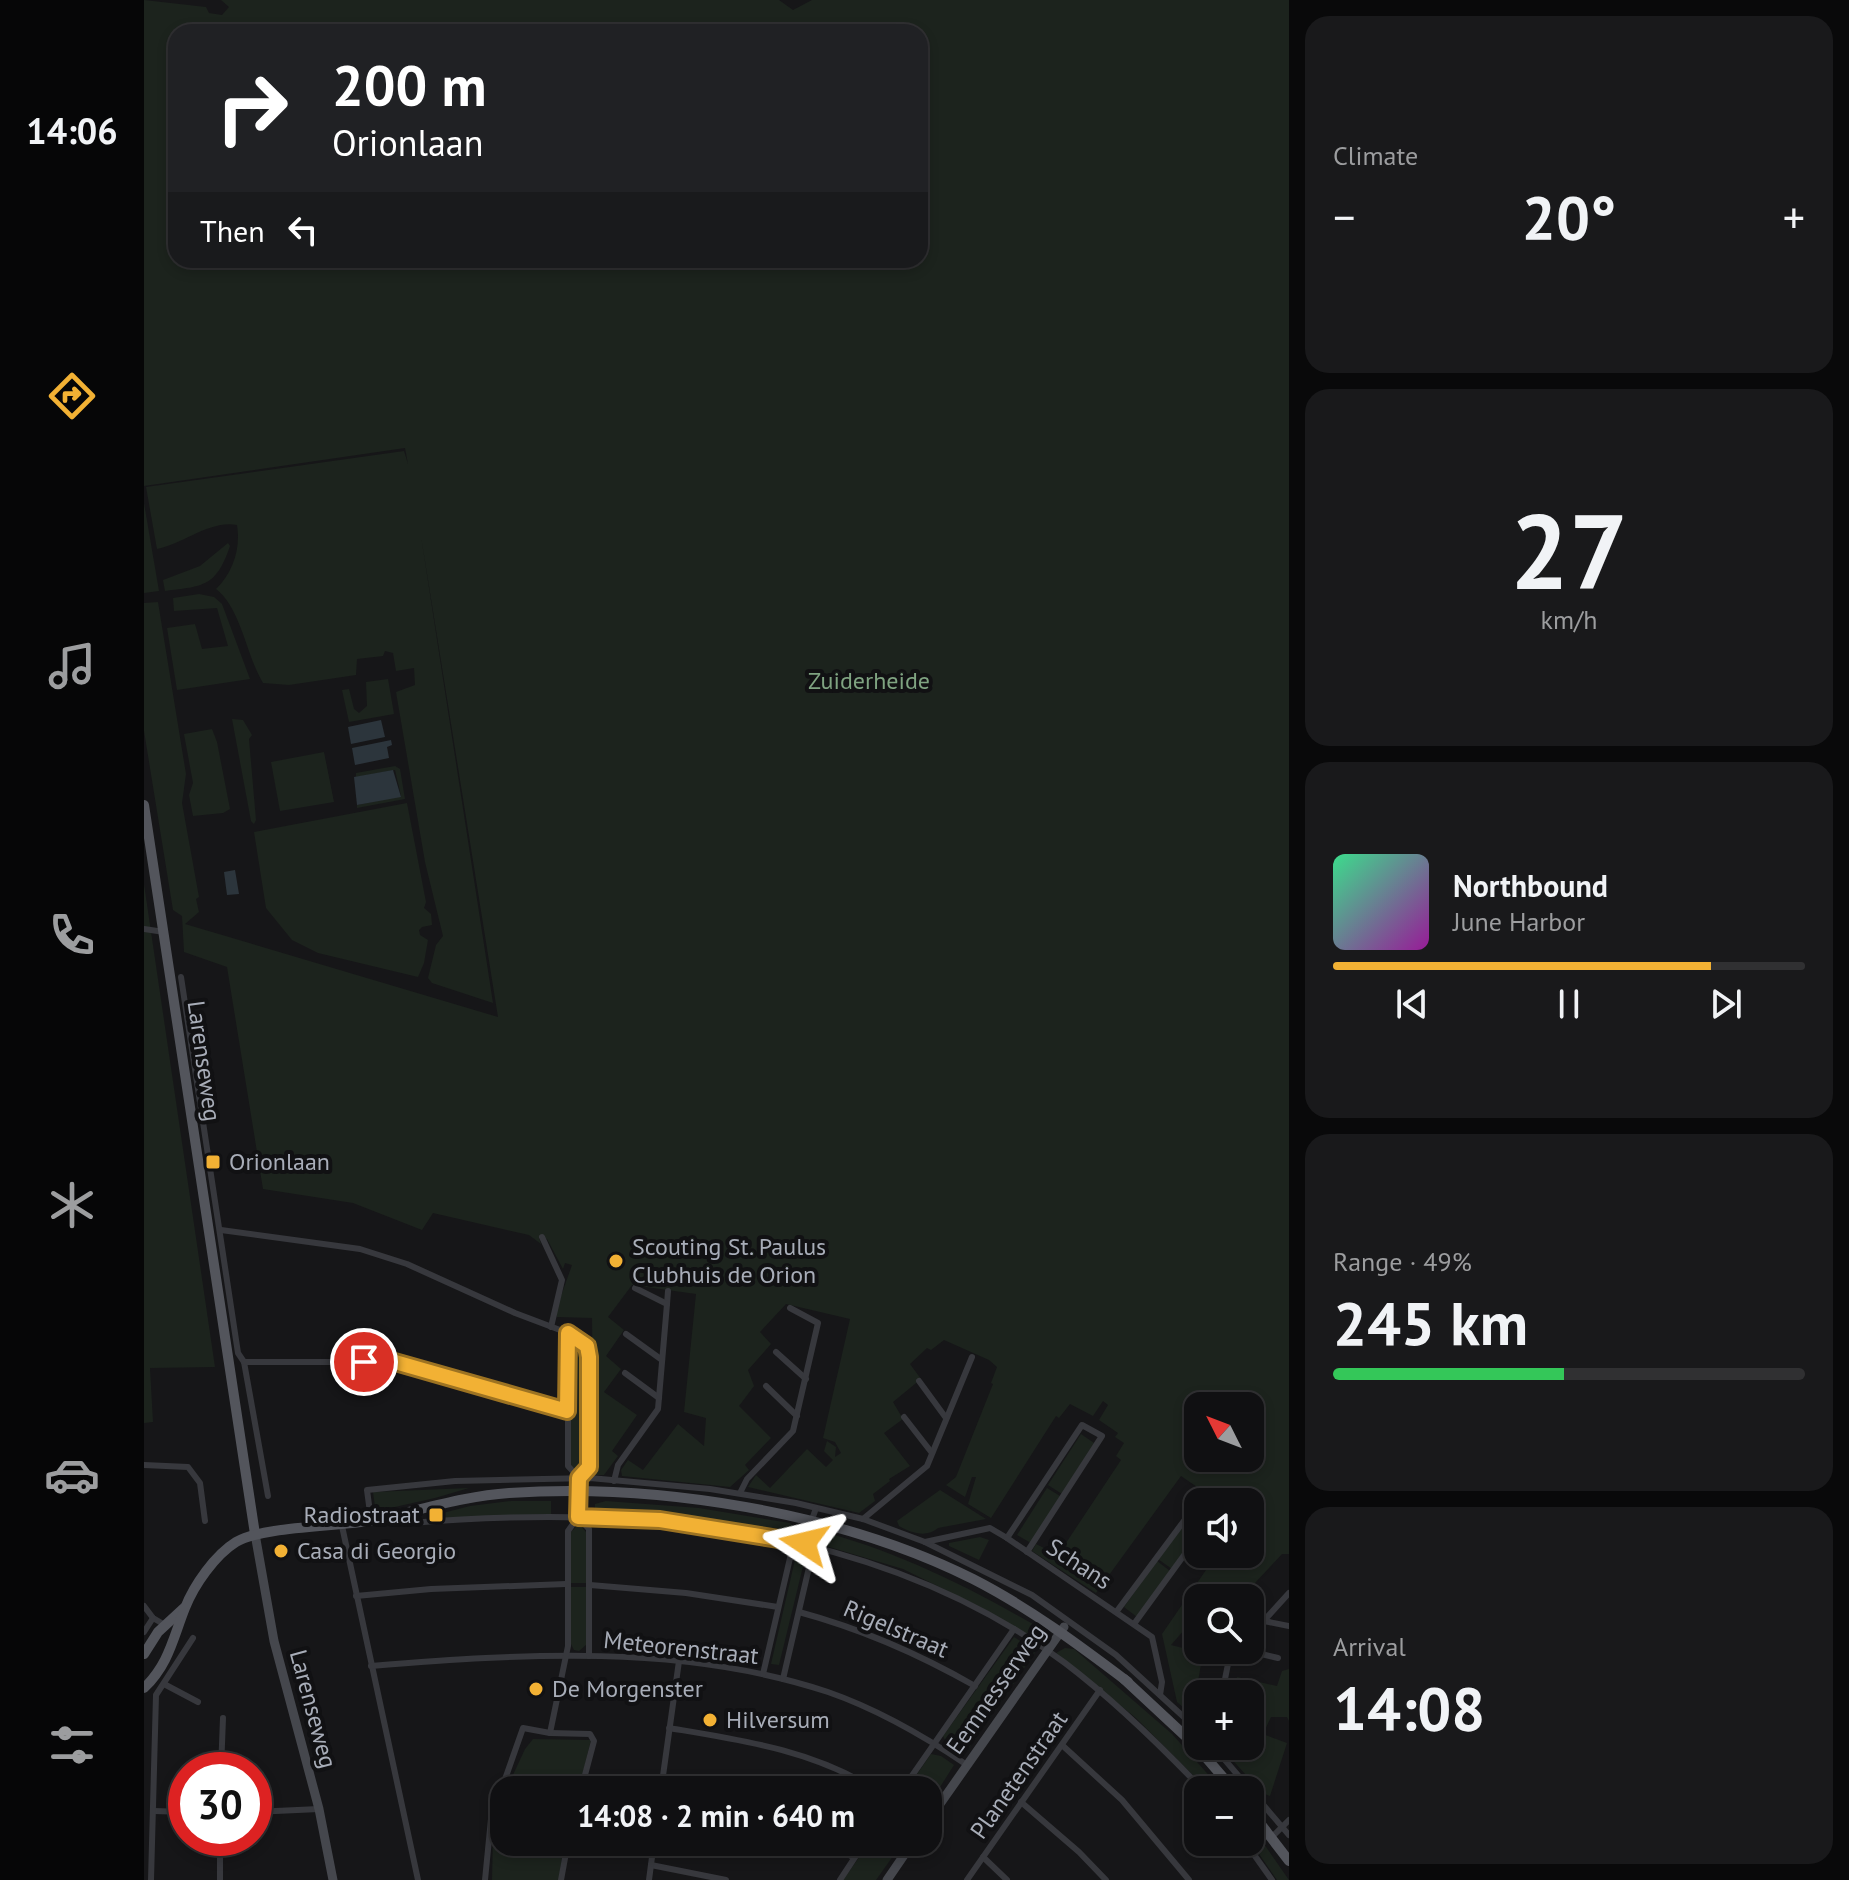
<!DOCTYPE html>
<meta charset="utf-8">
<style>
:root{--surface:#101012;--page:#19191b;--text:#f1f3f6;--muted:#9c9d9f;--line:#303032;--accent:#f2b134}
body{margin:0;font-family:"PT Sans",sans-serif;background:var(--page);color:var(--text);height:100vh;display:flex;flex-direction:column;font-size:30px;white-space:nowrap}
*{box-sizing:border-box;margin:0}
p{font-size:26px;color:var(--muted)}
.icon{flex:none;width:44px;height:44px;fill:none;stroke:currentColor;stroke-width:2;stroke-linecap:round;stroke-linejoin:round}
.map{position:relative;flex:1;overflow:hidden}
.details{display:flex;flex-direction:column;gap:16px;padding:16px;background:#09090a;width:560px}
.details>*{flex:none}
.top-card{position:absolute;left:24px;top:24px;width:760px;height:244px;border-radius:24px;box-shadow:0 4px 12px #0003,0 0 0 2px var(--line);background:#202124;color:#fff;overflow:hidden}
.needle{width:52px;rotate:312deg}
.controls{position:absolute;left:1040px;top:1392px;display:grid;gap:16px}
.controls a{display:grid;place-items:center;width:80px;height:80px;border-radius:16px;background:var(--surface);box-shadow:0 4px 12px #0003,0 0 0 2px var(--line);font-size:40px}
.speed{position:absolute;left:24px;top:1752px;display:flex;gap:16px;font-size:40px;font-weight:700;text-align:center}
.speed>*{display:grid;place-content:center;width:104px;height:104px;border-radius:50%;background:var(--surface);box-shadow:0 4px 12px #0003,0 0 0 2px var(--line);line-height:1}
.speed .limit{border:12px solid #d22;background:#fff;color:#111}
.pin{position:absolute;display:grid;place-items:center;width:68px;height:68px;color:#fff;margin:-34px;border:4px solid #fff;border-radius:50%;box-shadow:0 2px 8px #0007}
.me{position:absolute;width:88px;margin:-44px;rotate:280deg;stroke-linejoin:round;filter:drop-shadow(0 0 6px #0008)}
.turn{display:flex;align-items:center;gap:28px;height:168px;padding:0 32px;font-size:36px}
.turn .icon{width:104px;height:104px;stroke-width:2.5}
.turn b{display:block;font-size:56px;line-height:68px}
.then{display:flex;align-items:center;height:76px;padding:0 32px;background:#0003;gap:16px;font-size:30px}
.big{font-size:60px;font-weight:700;line-height:1.1}
.details .tile{flex:1;display:flex;flex-direction:column;justify-content:center;gap:12px;min-width:0;padding:0 28px;border-radius:24px;background:var(--page)}
.details .dial{align-items:center;gap:0}
.dial b{font-size:104px;line-height:1}
.song{display:flex;align-items:center;gap:24px}
.cover{width:96px;height:96px;border-radius:12px;background:linear-gradient(135deg,hsl(150 70% 55%),hsl(300 70% 35%))}
.played{height:8px;border-radius:4px;background:linear-gradient(90deg,var(--accent) 80%,var(--line) 80%)}
.keys{display:flex;justify-content:space-around;direction:ltr}
.heat{display:flex;justify-content:space-between;align-items:center;font-size:44px;direction:ltr}
.charge{height:12px;border-radius:6px;background:linear-gradient(90deg,#34c759 49%,var(--line) 0)}
.trip{position:absolute;left:346px;top:1776px;width:452px;height:80px;border-radius:24px;background:var(--surface);box-shadow:0 4px 12px #0003,0 0 0 2px var(--line);font-weight:700;line-height:80px;text-align:center}
main{display:flex;flex:1;min-height:0}
.dock{display:flex;flex-direction:column;width:144px;justify-content:space-around;align-items:center;background:#060607;color:var(--muted)}
.dock .icon{width:56px;height:56px}
.dock .current{color:var(--accent)}
.dock b{font-size:36px;color:var(--text)}
.map>svg:first-child{display:block}
.green{fill:#1c231d;fill-rule:evenodd}
.water{fill:#2c353c}
.lines{fill:none;stroke-linecap:round;stroke-linejoin:round}
.street{stroke:#37383d;stroke-width:6}
.secondary{stroke:#45474d;stroke-width:9}
.primary{stroke:#53555c;stroke-width:10}
.route-casing{stroke:#9d7322;stroke-width:20}
.route{stroke:#f2b134;stroke-width:14}
.poi-dot{fill:#f2b134;stroke:#111113;stroke-width:3}
.labels{text-anchor:middle;stroke-width:8;stroke-linejoin:round;paint-order:stroke}
.park-label{font-size:24px;fill:#7fa381;stroke:#111113}
.street-label{font-size:24px;fill:#a8adb8;stroke:#111113}
.poi-label{font-size:24px;fill:#a8adb8;stroke:#111113;text-anchor:start}
</style>
<main>
<nav class="dock">
<b>14:06</b>
<svg class="icon current" aria-label="directions" viewBox="0 0 24 24"><path d="M12 3l9 9-9 9-9-9zM9 14v-3h6M13 9l2 2-2 2"/></svg>
<svg class="icon" aria-label="music" viewBox="0 0 24 24"><path d="M9 18V5l10-2v13"/><circle cx="6" cy="18" r="3"/><circle cx="16" cy="16" r="3"/></svg>
<svg class="icon" aria-label="phone" viewBox="0 0 24 24"><path d="M5 4h4l2 5-3 2q2 4 5 5l2-3 5 2v4C11 20 4 13 5 4z"/></svg>
<svg class="icon" aria-label="climate" viewBox="0 0 24 24"><path d="M12 3v18M4 7l16 10M4 17L20 7"/></svg>
<svg class="icon" aria-label="car" viewBox="0 0 24 24"><path d="M5 17H2v-5l4-1 3-4h7l3 4 3 1v5h-3M9 17h6M6 11h13"/><circle cx="7" cy="17" r="2"/><circle cx="17" cy="17" r="2"/></svg>
<svg class="icon" aria-label="filters" viewBox="0 0 24 24"><path d="M4 7h16M4 17h16"/><circle cx="9" cy="7" r="2"/><circle cx="15" cy="17" r="2"/></svg>
</nav>
<div class="map">
<svg width="1145" height="1880" viewBox="0 0 1145 1880">
<rect width="100%" height="100%" fill="#161618"/>
<g class="green">
<path d="M0 0 62 7 65 13 78 15 85 7 77 0H635L649 10 668 0H1145V1554H1138L1097 1598H1054V1630L1041 1629 1027 1645 1059 1653 1049 1710 1041 1709 1033 1702 1018 1634 1073 1554H1106V1508L1109 1507 1106 1502H1075L1037 1476 952 1593 888 1551 892 1544 914 1555 977 1460 972 1456 980 1443 971 1437 974 1433 955 1420 964 1405 959 1401 949 1416 926 1404 915 1418 912 1416 847 1518 824 1504 832 1477H828L821 1497 802 1485 812 1477 849 1384 847 1383 853 1367 845 1360 800 1340 787 1350 783 1348 766 1364 777 1379 749 1402 759 1419 740 1433 766 1466 745 1479 746 1481 729 1494 731 1501 715 1513 604 1487 612 1475 626 1488 663 1449 682 1467 689 1460 680 1451 683 1441 692 1447 691 1457 697 1453 691 1442 679 1438 706 1319 642 1304 616 1332 627 1344 604 1370 610 1386 595 1406 627 1438 601 1465 605 1470 586 1487 478 1476 477 1470 484 1460 499 1470 534 1424 560 1446 562 1418 540 1412 552 1294 488 1285 464 1317 480 1330 462 1356 477 1369 460 1392 493 1415 468 1451 474 1456 460 1475H450L448 1318 413 1317 411 1313 428 1265 421 1263 419 1269 403 1239 395 1238 397 1244 385 1235 289 1213 278 1230 209 1203 119 1189 83 967 40 952 38 916 29 910 0 731V603L14 602 42 774 38 803 55 897 52 899 55 912 41 924 354 1017 277 536 349 1003 288 983 284 978 292 945 299 936 281 862 252 692 271 685 270 668 252 671 249 653 241 651 239 656 213 659 212 675 145 685 119 683C102 655 97 608 72 589 89 573 97 548 93 525 66 520 39 544 13 549L2 487 260 451 264 464 261 448 0 486ZM32 32H776V260H32ZM1054 1406H1106V1458H1054Z"/>
<path d="M0 503 15 591 0 593Z"/>
<path d="M84 543 86 546C72 587 60 586 21 591L19 580 56 566Z"/>
<path d="M55 594 70 597 78 604 106 679 33 690 23 628 51 624 58 649 84 646 73 608 30 611 29 598Z"/>
<path d="M244 679 250 714 205 722 198 690 205 689 210 709 215 713 223 706 222 682Z"/>
<path d="M88 719 99 720 108 735 105 739 112 820 110 824 107 821Z"/>
<path d="M68 729 73 742 86 809 79 813 49 816 45 795 49 783 40 734Z"/>
<path d="M180 752 190 802 136 811 127 762Z"/>
<path d="M251 766 256 769 261 799 213 808V805L257 796 251 770 212 777V773Z"/>
<path d="M263 803 282 902 280 908 287 914 288 925 278 927 275 930 276 935 284 940 280 963 274 977 174 953 148 940 122 908 110 832Z"/>
<path d="M0 884 71 1367 6 1368 9 1422 0 1423Z"/>
<path d="M433 1350 438 1351 442 1357V1466L436 1472 430 1471 426 1465V1357Z"/>
<path d="M937 1434 950 1443 918 1494 904 1485Z"/>
<path d="M325 1488 291 1498 233 1511 228 1507H231L229 1492Z"/>
<path d="M903 1488 916 1496 887 1543 873 1535Z"/>
<path d="M796 1490 842 1519 794 1528C783 1538 767 1533 755 1526L753 1521Z"/>
<path d="M367 1501H407V1514L292 1519 291 1515 326 1506Z"/>
<path d="M462 1501 555 1508 646 1523 649 1526 648 1538 568 1523 451 1514V1504Z"/>
<path d="M1052 1506 1054 1533 1028 1569 1014 1559Z"/>
<path d="M435 1524 442 1532V1583H427V1532Z"/>
<path d="M669 1529C754 1551 828 1588 904 1633L897 1643 842 1610 759 1569 665 1541Z"/>
<path d="M836 1537 845 1540 835 1560 805 1546V1543Z"/>
<path d="M653 1551 662 1554 635 1665 627 1664Z"/>
<path d="M1013 1561 1026 1571 993 1617 980 1607Z"/>
<path d="M427 1587H442V1645L435 1651 430 1650 427 1644Z"/>
<path d="M870 1637 892 1651 823 1751 816 1753 803 1744 799 1736Z"/>
<path d="M921 1648 930 1649 1028 1734 1078 1790H1064L992 1718 912 1653Z"/>
<path d="M1145 1669V1721L1143 1717H1127L1119 1734 1143 1743 1126 1796 1118 1793 1076 1746H1106V1694H1089L1093 1677 1133 1686 1138 1671Z"/>
<path d="M389 1739 447 1740 435 1790H362L381 1749Z"/>
<path d="M787 1754 797 1756 810 1765 784 1806V1790H762Z"/>
<path d="M360 1795V1842H420L415 1880H348L349 1834Z"/>
<path d="M1106 1824 1145 1880H1133L1106 1841Z"/>
<path d="M726 1842H759L732 1880H699Z"/>
</g>
<g class="water">
<path d="M237 720 241 737 207 744 204 727Z"/>
<path d="M247 740 248 745 243 747 245 758 211 765 208 748Z"/>
<path d="M249 770 257 797 213 805 210 777Z"/>
<path d="M91 870 95 894 83 895 80 872Z"/>
</g>
<g class="lines">
<g class="street">
<path d="M0 929 20 932"/>
<path d="M37 977 94 1353 100 1362 124 1496"/>
<path d="M77 1230 216 1249 263 1264 371 1313 424 1333 443 1346 445 1357V1467L435 1478 424 1466V1333"/>
<path d="M398 1237 418 1280 407 1327"/>
<path d="M523 1304 524 1291"/>
<path d="M482 1334 518 1360"/>
<path d="M632 1352 662 1379"/>
<path d="M100 1362H251L423 1411"/>
<path d="M481 1373 515 1398"/>
<path d="M775 1381 802 1418"/>
<path d="M622 1386 653 1416"/>
<path d="M760 1417 788 1453"/>
<path d="M0 1465 44 1467 56 1483 61 1521"/>
<path d="M470 1481 474 1465 514 1409 523 1304 491 1288"/>
<path d="M596 1493 603 1479 649 1431 674 1323 646 1308"/>
<path d="M264 1513 267 1523C493 1504 733 1524 921 1663 971 1701 1016 1745 1059 1790"/>
<path d="M434 1517 435 1478"/>
<path d="M719 1519 783 1466 828 1357"/>
<path d="M227 1520 223 1490 311 1481 446 1478 566 1489 652 1503 719 1519 781 1542 888 1595 972 1655 1054 1730"/>
<path d="M198 1526 274 1880"/>
<path d="M863 1538 938 1425 958 1436 883 1552"/>
<path d="M781 1542 846 1528 863 1538 1008 1637 1018 1682 1016 1695"/>
<path d="M660 1543 672 1508"/>
<path d="M446 1585 542 1593 634 1607"/>
<path d="M212 1596 287 1589 422 1584"/>
<path d="M0 1606 9 1618 21 1625"/>
<path d="M973 1611 1054 1502"/>
<path d="M655 1612C718 1629 775 1654 831 1686"/>
<path d="M1120 1621 1145 1626"/>
<path d="M990 1624 1054 1536"/>
<path d="M0 1632 9 1618"/>
<path d="M1106 1636 1145 1593"/>
<path d="M1101 1650 1134 1658"/>
<path d="M227 1666C378 1654 537 1643 684 1692 733 1709 780 1736 823 1765"/>
<path d="M619 1674 650 1541"/>
<path d="M639 1679 670 1546"/>
<path d="M20 1684 54 1702"/>
<path d="M1078 1694 1085 1659 1093 1650"/>
<path d="M525 1728C597 1740 669 1750 732 1790"/>
<path d="M406 1733 446 1734 450 1741 437 1790"/>
<path d="M918 1745 978 1800 1045 1880"/>
<path d="M1069 1746 1145 1835"/>
<path d="M77 1770 79 1718"/>
<path d="M517 1790 535 1661"/>
<path d="M758 1790 870 1629"/>
<path d="M877 1802 935 1852 962 1880"/>
<path d="M10 1811 42 1812"/>
<path d="M110 1812 175 1809"/>
<path d="M1128 1837 1145 1820"/>
<path d="M76 1838V1880"/>
<path d="M685 1842 710 1858"/>
<path d="M1101 1842 1128 1880"/>
<path d="M839 1857 863 1880"/>
<path d="M507 1865 582 1880"/>
<path d="M7 1880 12 1695 49 1638"/>
<path d="M341 1880 347 1819 379 1728 406 1733 424 1646V1531L434 1517 445 1529V1656"/>
<path d="M417 1880 424 1842"/>
<path d="M505 1880 510 1842"/>
<path d="M696 1880 721 1842"/>
<path d="M823 1880 956 1690"/>
</g>
<g class="secondary">
<path d="M111 1534 130 1641 175 1809 189 1880"/>
<path d="M784 1821 920 1627"/>
<path d="M743 1880 769 1842"/>
</g>
<g class="primary">
<path d="M0 805 111 1534"/>
<path d="M0 1654 14 1632 40 1608"/>
<path d="M980 1679 1052 1746 1090 1790"/>
<path d="M0 1688C25 1664 29 1638 41 1608 50 1585 71 1555 92 1542 119 1526 194 1527 229 1520 274 1511 319 1496 365 1493 514 1483 695 1512 829 1579 884 1607 935 1645 984 1682"/>
<path d="M1106 1810 1145 1861"/>
</g>
</g>
<g class="lines">
<defs>
<path id="route" d="M220 1362H251L423 1411 424 1333 443 1346 445 1357V1467L435 1478 434 1517 516 1520 660 1543"/>
</defs>
<use href="#route" class="route-casing"/>
<use href="#route" class="route"/>
</g>
<g class="poi-dot">
<rect x="61" y="1154" width="16" height="16" rx="4"/>
<circle cx="472" cy="1261" r="8"/>
<rect x="284" y="1507" width="16" height="16" rx="4"/>
<circle cx="137" cy="1551" r="8"/>
<circle cx="392" cy="1689" r="8"/>
<circle cx="566" cy="1720" r="8"/>
</g>
<g class="labels">
<g class="park-label">
<text x="725" y="689">Zuiderheide</text>
</g>
<g class="street-label">
<text transform="translate(60 1061) rotate(82)" y="8">Larenseweg</text>
<text transform="translate(935 1564) rotate(33)" y="8">Schans</text>
<text transform="translate(752 1629) rotate(23)" y="8">Rigelstraat</text>
<text transform="translate(537 1648) rotate(6)" y="8">Meteorenstraat</text>
<text transform="translate(852 1689) rotate(-55)" y="8">Eemnesserweg</text>
<text transform="translate(169 1709) rotate(75)" y="8">Larenseweg</text>
<text transform="translate(875 1775) rotate(-55)" y="8">Planetenstraat</text>
</g>
<g class="poi-label">
<text x="85" y="1170">Orionlaan</text>
<text x="488" y="1255">Scouting St. Paulus<tspan x="488" dy="28">Clubhuis de Orion</tspan></text>
<text x="276" y="1523" text-anchor="end">Radiostraat</text>
<text x="153" y="1559">Casa di Georgio</text>
<text x="408" y="1697">De Morgenster</text>
<text x="582" y="1728">Hilversum</text>
</g>
</g>
</svg>
<div class="controls">
<a><svg class="needle" viewBox="-14 -14 28 28"><path d="M0-13l5 13h-10z" fill="#e53935"/><path d="M0 13l5-13h-10z" fill="#9c9d9f"/></svg></a>
<a><svg class="icon" aria-label="sound" viewBox="0 0 24 24"><path d="M4 9h4l5-4v14l-5-4H4zM17 9q2 3 0 6"/></svg></a>
<a><svg class="icon" aria-label="search" viewBox="0 0 24 24"><circle cx="10" cy="10" r="6"/><path d="M15 15l6 6"/></svg></a>
<a>+</a>
<a>−</a>
</div>
<div class="speed"><div class="limit">30</div></div>
<div class="pin" style="left:220px;top:1362px;background:#d93025"><svg class="icon" aria-label="arrive" viewBox="0 0 24 24"><path d="M6 21V4h12l-3 4 3 4H6"/></svg></div>
<svg class="me" style="left:660px;top:1543px" viewBox="-20 -20 40 40"><path d="M0-17L14 15 0 8-14 15z" fill="#f2b134" stroke="#fff" stroke-width="4"/></svg>
<div class="trip">14:08 · 2 min · 640 m</div>
<div class="top-card">
<div class="turn"><svg class="icon" aria-label="right" viewBox="0 0 24 24"><path d="M7 20v-9h11M14 6l5 5-5 5"/></svg><div><b>200 m</b>Orionlaan</div></div>
<div class="then">Then<svg class="icon" aria-label="left" viewBox="0 0 24 24"><path d="M17 20v-9H6M10 6l-5 5 5 5"/></svg></div>
</div>
</div>
<section class="details">
<div class="tile"><p>Climate</p>
<div class="heat"><a>−</a><b class="big">20°</b><a>+</a></div>
</div>
<div class="tile dial"><b>27</b><p>km/h</p></div>
<div class="tile">
<div class="song"><i class="cover"></i><div><b>Northbound</b><p>June Harbor</p></div></div>
<div class="played"></div>
<div class="keys"><svg class="icon" aria-label="previous" viewBox="0 0 24 24"><path d="M18 5L8 12l10 7zM5 5v14"/></svg><svg class="icon" aria-label="pause" viewBox="0 0 24 24"><path d="M8 5v14M16 5v14"/></svg><svg class="icon" aria-label="next" viewBox="0 0 24 24"><path d="M6 5l10 7-10 7zM19 5v14"/></svg></div>
</div>
<div class="tile"><p>Range · 49%</p><b class="big">245 km</b><div class="charge"></div></div>
<div class="tile"><p>Arrival</p><b class="big">14:08</b></div>
</section>
</main>
